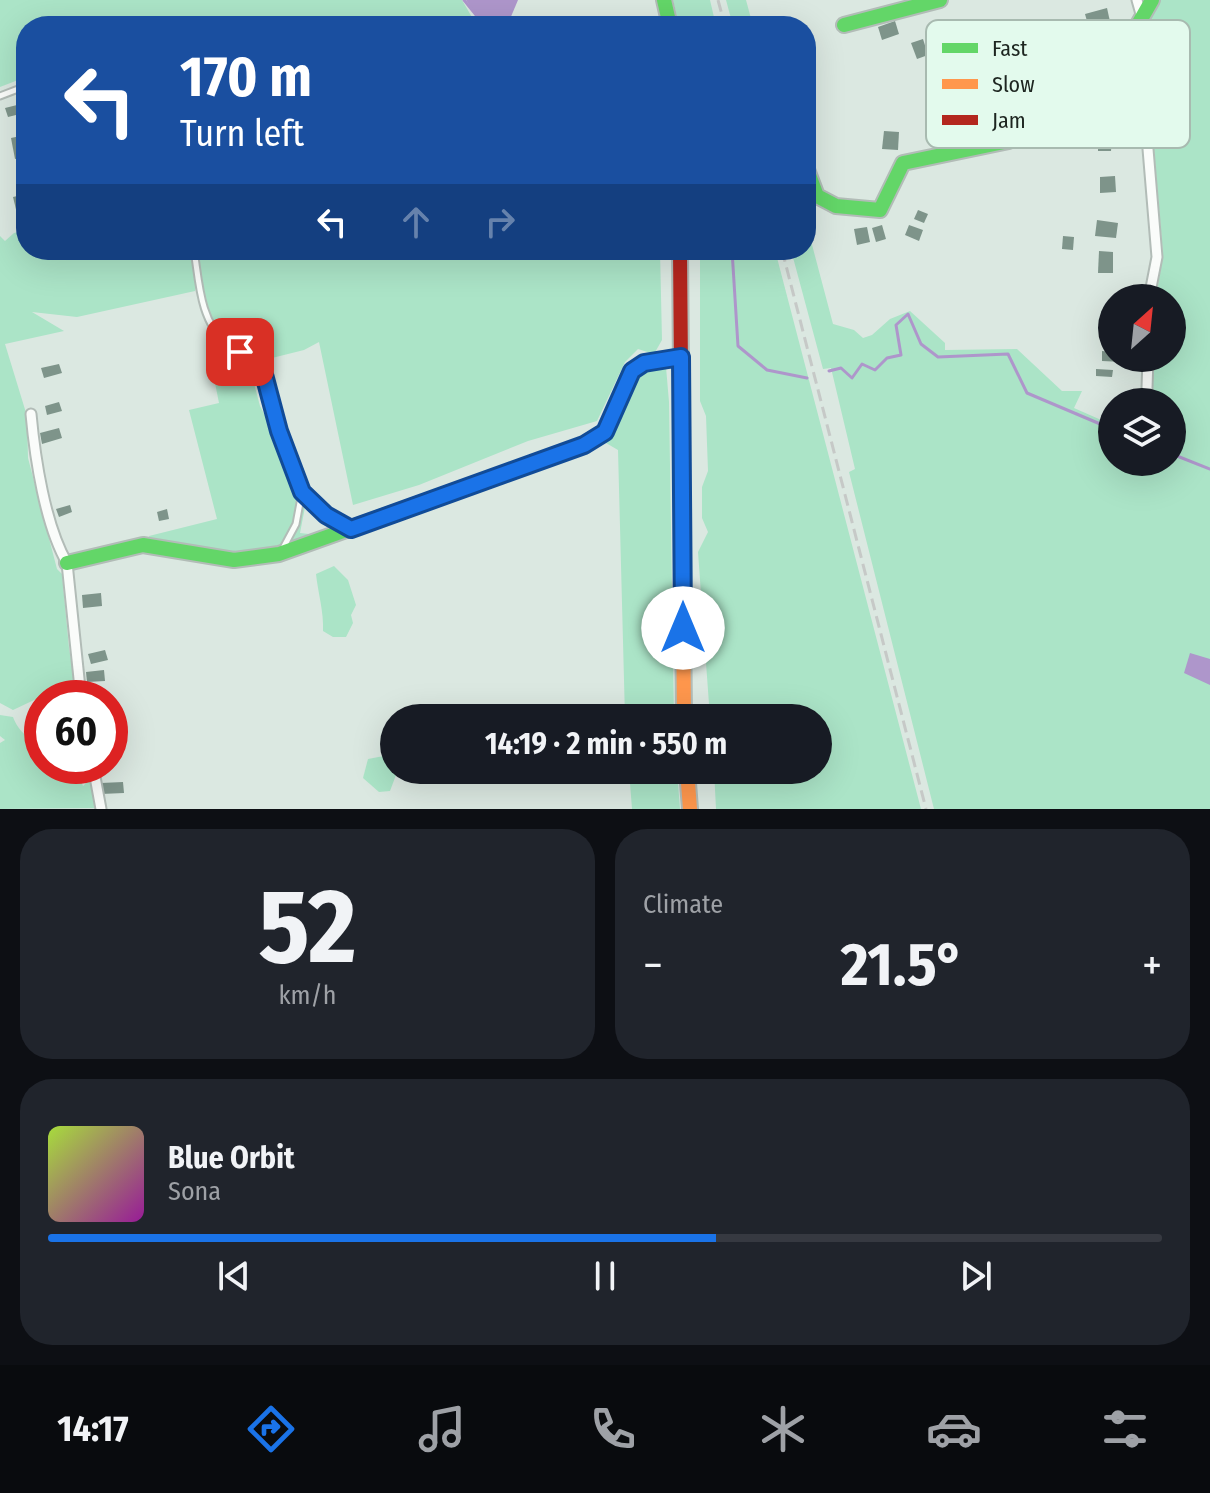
<!DOCTYPE html>
<meta charset="utf-8">
<style>
:root{--surface:#171b24;--page:#20242c;--text:#f1f3f6;--muted:#9ea1a6;--line:#363941;--accent:#1a73e8}
body{margin:0;font-family:"Fira Sans Condensed",sans-serif;background:var(--page);color:var(--text);height:100vh;display:flex;flex-direction:column;font-size:30px;white-space:nowrap}
*{box-sizing:border-box;margin:0}
p{font-size:26px;color:var(--muted)}
.icon{flex:none;width:44px;height:44px;fill:none;stroke:currentColor;stroke-width:2;stroke-linecap:round;stroke-linejoin:round}
.map{position:relative;height:809px;overflow:hidden}
.side{display:flex;flex-direction:column;gap:20px;padding:20px;background:#0d0f14;flex:1}
.side>*{flex:none}
.banner{position:absolute;left:16px;top:16px;width:800px;height:244px;border-radius:32px;box-shadow:0 8px 32px #0002;background:#1a4fa0;color:#fff;overflow:hidden}
.needle{width:52px;rotate:27deg}
.buttons{position:absolute;left:1098px;top:284px;display:grid;gap:16px}
.buttons a{display:grid;place-items:center;width:88px;height:88px;border-radius:50%;background:var(--surface);box-shadow:0 8px 32px #0002;font-size:40px}
.speed{position:absolute;left:24px;top:680px;display:flex;gap:16px;font-size:40px;font-weight:700;text-align:center}
.speed>*{display:grid;place-content:center;width:104px;height:104px;border-radius:50%;background:var(--surface);box-shadow:0 8px 32px #0002;line-height:1}
.speed .limit{border:12px solid #d22;background:#fff;color:#111}
.pin{position:absolute;display:grid;place-items:center;width:68px;height:68px;color:#fff;margin:-34px;border-radius:16px;box-shadow:0 4px 12px #0006}
.me{position:absolute;width:88px;margin:-44px;rotate:0deg;stroke-linejoin:round;filter:drop-shadow(0 0 6px #0008)}
.turn{display:flex;align-items:center;gap:28px;height:168px;padding:0 32px;font-size:36px}
.turn .icon{width:104px;height:104px;stroke-width:2.5}
.turn b{display:block;font-size:56px;line-height:68px}
.lanes{display:flex;align-items:center;height:76px;padding:0 32px;background:#0003;justify-content:center;gap:40px;direction:ltr}
.lanes .off{opacity:.35}
.big{font-size:60px;font-weight:700;line-height:1.1}
.side .widget{flex:1;display:flex;flex-direction:column;justify-content:center;gap:12px;min-width:0;padding:0 28px;border-radius:32px;background:var(--page)}
.side .dial{align-items:center;gap:0}
.dial b{font-size:104px;line-height:1}
.song{display:flex;align-items:center;gap:24px}
.cover{width:96px;height:96px;border-radius:12px;background:linear-gradient(135deg,hsl(80 70% 55%),hsl(300 70% 35%))}
.played{height:8px;border-radius:4px;background:linear-gradient(90deg,var(--accent) 60%,var(--line) 60%)}
.keys{display:flex;justify-content:space-around;direction:ltr}
.heat{display:flex;justify-content:space-between;align-items:center;font-size:44px;direction:ltr}
.side .tiles{flex:1;display:grid;gap:20px;grid-template-columns:1fr 1fr}
.widget:last-child{grid-column:span 2}
.trip{position:absolute;left:380px;top:704px;width:452px;height:80px;border-radius:40px;background:var(--surface);box-shadow:0 8px 32px #0002;font-weight:700;line-height:80px;text-align:center}
.dock{display:flex;height:128px;justify-content:space-around;align-items:center;background:#090b0e;color:var(--muted)}
.dock .icon{width:56px;height:56px}
.dock .current{color:var(--accent)}
.dock b{font-size:36px;color:var(--text)}
.map>svg:first-child{display:block}
.green{fill:#abe4c7}
.water{fill:#ae96cb}
.lines{fill:none;stroke-linecap:round;stroke-linejoin:round}
.stream{stroke:#ae96cb;stroke-width:3}
.building{fill:#7e948a}
.lane-casing{stroke:#b2bcb7;stroke-width:9}
.street-casing{stroke:#b2bcb7;stroke-width:13}
.fast-casing{stroke:#b2bcb7;stroke-width:18}
.slow-casing{stroke:#b2bcb7;stroke-width:18}
.jam-casing{stroke:#b2bcb7;stroke-width:18}
.lane{stroke:#fafcfa;stroke-width:5}
.street{stroke:#fafcfa;stroke-width:9}
.fast{stroke:#63d668;stroke-width:14}
.slow{stroke:#ff974d;stroke-width:14}
.jam{stroke:#b3261e;stroke-width:14}
.rail{stroke:#c6c9c7;stroke-width:3;stroke-dasharray:12 6;stroke-linecap:butt}
.route-casing{stroke:#114b97;stroke-width:20}
.route{stroke:#1a73e8;stroke-width:14}
.key{fill:#e3faed;stroke:#a8bab0;stroke-width:2}
.key-label{font-size:22px;fill:#1d2520}
</style>
<div class="map">
<svg width="1210" height="809" viewBox="0 0 1210 809">
<rect width="100%" height="100%" fill="#dbe8e1"/>
<g class="green">
<path d="M0 0H462L477 26H26V77L0 87Z"/>
<path d="M673 0H710L716 26H679Z"/>
<path d="M726 0H746L753 26H733Z"/>
<path d="M1160 0H1210V809H934L849 472 855 469 831 368 823 369 791 250H806V222L833 324 854 330 863 338 872 335 890 319 910 311 945 343V350L1017 349 1062 391H1082L1074 408 1108 423 1112 420V462H1172V402H1136L1152 390 1154 358H1172V298H1156L1163 254 1154 150 1159 65 1147 23Z"/>
<path d="M26 230V250H192L197 284 195 291 77 317 32 312 64 331 5 344 27 416 28 458 57 569 62 574 69 648 76 687 67 697 49 693 13 710 0 703V236L5 241 14 233Z"/>
<path d="M197 250H660L662 340 654 354 638 349 625 362 597 421 528 441 419 485 353 505 319 342 304 350 260 361C250 353 237 348 227 340 203 320 202 279 197 250Z"/>
<path d="M700 250H775L921 809H716L714 770H818V718H710L698 552 708 532 702 518V487L708 471 706 416 700 401Z"/>
<path d="M241 359 250 368 260 406 280 444 296 495 306 502 300 533 318 535 271 551 234 556 151 542 149 536 217 519 189 410 219 403 212 368Z"/>
<path d="M666 367 669 402 674 718H625L618 450 606 443 634 377 646 369Z"/>
<path d="M334 566 348 580 356 605 351 615 353 623 346 637H333L323 631C324 612 318 593 316 574Z"/>
<path d="M0 715 13 717C18 730 27 740 42 740V766H60L59 768 67 775 80 778 83 786 86 783 84 770 79 766H89L97 808 0 809V743L5 740 0 736Z"/>
<path d="M389 755 394 758 396 775 390 791 379 792 363 778 368 759Z"/>
<path d="M629 770H677L680 809H632Z"/>
</g>
<g class="water">
<path d="M466 0H518L507 26H483Z"/>
<path d="M1190 653 1210 659V685L1184 673Z"/>
</g>
<g class="lines">
<g class="stream">
<path d="M464 0 485 26"/>
<path d="M732 250 738 346 767 370 807 378"/>
<path d="M829 371 841 368 852 378 862 364 875 370 887 358 901 355 896 325 908 314 921 344 938 357 1008 354 1027 393 1112 429"/>
<path d="M1172 454 1210 469"/>
</g>
</g>
<g class="building">
<path d="M1107 8 1111 26 1090 32 1085 14Z"/>
<path d="M895 21 899 34 882 40 878 27Z"/>
<path d="M923 39 928 55 917 59 911 43Z"/>
<path d="M17 105 20 114 8 117 5 108Z"/>
<path d="M884 131 899 132 898 150 882 149Z"/>
<path d="M25 135 26 157 15 159 11 138Z"/>
<path d="M1098 140H1112L1111 151H1098Z"/>
<path d="M1115 176 1116 192 1100 193V177Z"/>
<path d="M26 194V221L19 222 13 197Z"/>
<path d="M918 210 928 214 924 223 914 219Z"/>
<path d="M1097 220 1118 223 1116 238 1095 236Z"/>
<path d="M882 225 886 239 876 242 872 228Z"/>
<path d="M909 225 923 230 919 241 905 235Z"/>
<path d="M867 227 870 242 857 245 854 229Z"/>
<path d="M1063 236 1074 237 1073 250 1062 249Z"/>
<path d="M1099 251 1113 252V273H1098Z"/>
<path d="M1102 351 1112 352V358H1123V362L1102 361Z"/>
<path d="M59 364 62 373 44 378 41 368Z"/>
<path d="M1096 369 1113 370 1112 377 1096 376Z"/>
<path d="M59 402 62 411 47 415 45 406Z"/>
<path d="M59 428 62 438 42 444 40 433Z"/>
<path d="M70 505 72 512 59 517 56 509Z"/>
<path d="M167 509 169 519 159 521 157 512Z"/>
<path d="M101 593 102 606 83 608 82 595Z"/>
<path d="M105 650 108 660 91 664 88 654Z"/>
<path d="M104 670 105 681 87 682 86 672Z"/>
<path d="M123 782 124 793 101 794V783Z"/>
</g>
<g class="lines">
<defs>
<g id="lane">
<path d="M937 61 1019 69 1064 83"/>
<path d="M0 96 26 86"/>
<path d="M194 250C199 281 200 322 226 342 237 352 253 355 262 367L279 431 302 492 296 524 282 550"/>
<path d="M302 493 326 515 345 526"/>
</g>
<g id="street">
<path d="M1137 0 1156 67 1148 149 1157 257 1149 298"/>
<path d="M1147 388 1148 358"/>
<path d="M31 414C35 458 45 525 67 563L81 698"/>
<path d="M93 766 101 809"/>
</g>
<g id="fast">
<path d="M664 0 670 26"/>
<path d="M844 25 940 0"/>
<path d="M806 167 817 196 836 206 880 210 903 163 1009 141 1015 119 1124 49 1152 0"/>
<path d="M67 563 143 545 234 560 279 554 584 445 605 432 632 371 644 363 681 357"/>
</g>
<g id="slow">
<path d="M683 612 684 718"/>
<path d="M687 770 690 809"/>
</g>
<path id="jam" d="M680 250 683 612"/>
</defs>
<use href="#lane" class="lane-casing"/>
<use href="#street" class="street-casing"/>
<use href="#fast" class="fast-casing"/>
<use href="#slow" class="slow-casing"/>
<use href="#jam" class="jam-casing"/>
<use href="#lane" class="lane"/>
<use href="#street" class="street"/>
<use href="#fast" class="fast"/>
<use href="#slow" class="slow"/>
<use href="#jam" class="jam"/>
<g class="rail">
<path d="M718 0 725 26"/>
<path d="M782 250 926 809"/>
</g>
</g>
<g class="lines">
<defs>
<path id="route" d="M240 352 257 361 262 367 279 431 302 492 326 515 351 529 584 445 605 432 632 371 644 363 681 357 683 628"/>
</defs>
<use href="#route" class="route-casing"/>
<use href="#route" class="route"/>
</g>
<rect x="926" y="20" width="264" height="128" rx="12" class="key"/>
<rect x="942" y="43" width="36" height="10" fill="#63d668"/>
<rect x="942" y="79" width="36" height="10" fill="#ff974d"/>
<rect x="942" y="115" width="36" height="10" fill="#b3261e"/>
<g class="key-label">
<text x="992" y="56">Fast</text>
<text x="992" y="92">Slow</text>
<text x="992" y="128">Jam</text>
</g>
</svg>
<div class="buttons">
<a><svg class="needle" viewBox="-14 -14 28 28"><path d="M0-13l5 13h-10z" fill="#e53935"/><path d="M0 13l5-13h-10z" fill="#9ea1a6"/></svg></a>
<a><svg class="icon" aria-label="layers" viewBox="0 0 24 24"><path d="M12 4l9 5-9 5-9-5zM3 14l9 5 9-5"/></svg></a>
</div>
<div class="speed"><div class="limit">60</div></div>
<div class="pin" style="left:240px;top:352px;background:#d93025"><svg class="icon" aria-label="arrive" viewBox="0 0 24 24"><path d="M6 21V4h12l-3 4 3 4H6"/></svg></div>
<svg class="me" style="left:683px;top:628px" viewBox="-20 -20 40 40"><circle r="19" fill="#fff"/><path d="M0-13L10 11 0 6-10 11z" fill="#1a73e8"/></svg>
<div class="trip">14:19 · 2 min · 550 m</div>
<div class="banner">
<div class="turn"><svg class="icon" aria-label="left" viewBox="0 0 24 24"><path d="M17 20v-9H6M10 6l-5 5 5 5"/></svg><div><b>170 m</b>Turn left</div></div>
<div class="lanes"><svg class="icon" aria-label="left" viewBox="0 0 24 24"><path d="M17 20v-9H6M10 6l-5 5 5 5"/></svg><svg class="icon off" aria-label="ahead" viewBox="0 0 24 24"><path d="M12 20V5M6 11l6-6 6 6"/></svg><svg class="icon off" aria-label="right" viewBox="0 0 24 24"><path d="M7 20v-9h11M14 6l5 5-5 5"/></svg></div>
</div>
</div>
<section class="side">
<div class="tiles">
<div class="widget dial"><b>52</b><p>km/h</p></div>
<div class="widget"><p>Climate</p>
<div class="heat"><a>−</a><b class="big">21.5°</b><a>+</a></div>
</div>
<div class="widget">
<div class="song"><i class="cover"></i><div><b>Blue Orbit</b><p>Sona</p></div></div>
<div class="played"></div>
<div class="keys"><svg class="icon" aria-label="previous" viewBox="0 0 24 24"><path d="M18 5L8 12l10 7zM5 5v14"/></svg><svg class="icon" aria-label="pause" viewBox="0 0 24 24"><path d="M8 5v14M16 5v14"/></svg><svg class="icon" aria-label="next" viewBox="0 0 24 24"><path d="M6 5l10 7-10 7zM19 5v14"/></svg></div>
</div>
</div>
</section>
<nav class="dock">
<b>14:17</b>
<svg class="icon current" aria-label="directions" viewBox="0 0 24 24"><path d="M12 3l9 9-9 9-9-9zM9 14v-3h6M13 9l2 2-2 2"/></svg>
<svg class="icon" aria-label="music" viewBox="0 0 24 24"><path d="M9 18V5l10-2v13"/><circle cx="6" cy="18" r="3"/><circle cx="16" cy="16" r="3"/></svg>
<svg class="icon" aria-label="phone" viewBox="0 0 24 24"><path d="M5 4h4l2 5-3 2q2 4 5 5l2-3 5 2v4C11 20 4 13 5 4z"/></svg>
<svg class="icon" aria-label="climate" viewBox="0 0 24 24"><path d="M12 3v18M4 7l16 10M4 17L20 7"/></svg>
<svg class="icon" aria-label="car" viewBox="0 0 24 24"><path d="M5 17H2v-5l4-1 3-4h7l3 4 3 1v5h-3M9 17h6M6 11h13"/><circle cx="7" cy="17" r="2"/><circle cx="17" cy="17" r="2"/></svg>
<svg class="icon" aria-label="filters" viewBox="0 0 24 24"><path d="M4 7h16M4 17h16"/><circle cx="9" cy="7" r="2"/><circle cx="15" cy="17" r="2"/></svg>
</nav>
